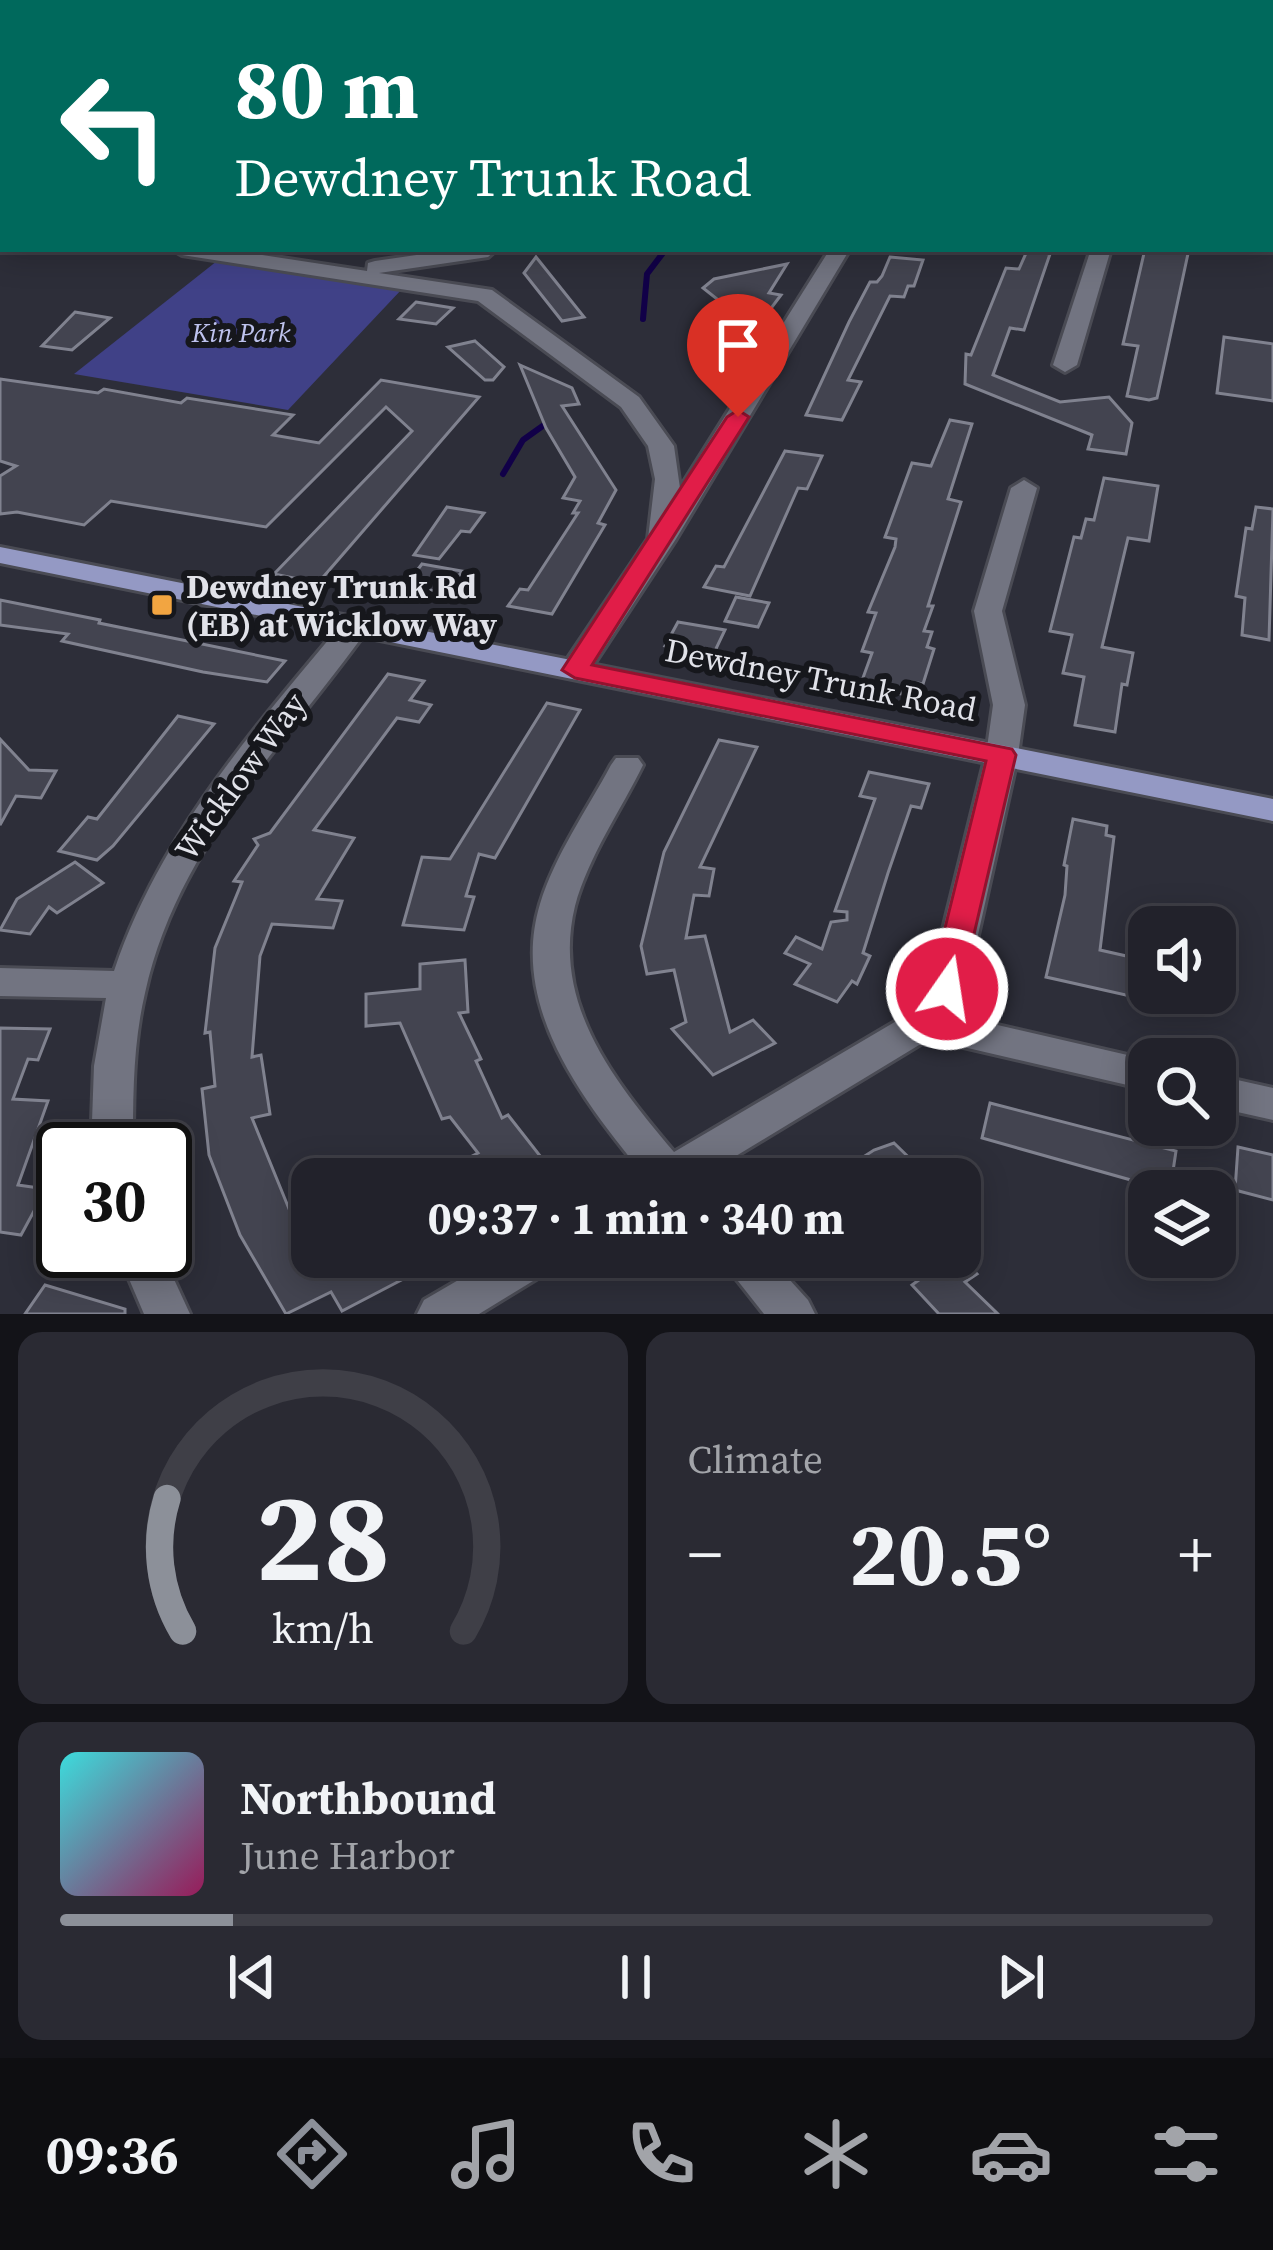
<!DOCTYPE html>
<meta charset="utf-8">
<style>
:root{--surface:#22222b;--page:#2a2a33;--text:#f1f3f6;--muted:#a2a4a9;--line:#3f3f47;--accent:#8c9099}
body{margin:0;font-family:"Source Serif 4",serif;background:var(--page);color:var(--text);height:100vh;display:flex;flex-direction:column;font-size:45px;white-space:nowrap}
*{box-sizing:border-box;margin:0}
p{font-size:39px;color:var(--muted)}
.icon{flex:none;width:66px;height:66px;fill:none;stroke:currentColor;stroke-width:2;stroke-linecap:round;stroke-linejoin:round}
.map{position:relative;height:1314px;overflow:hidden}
.side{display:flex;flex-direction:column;gap:18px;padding:18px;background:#131318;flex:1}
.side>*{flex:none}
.guide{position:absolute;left:0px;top:0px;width:1275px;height:252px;box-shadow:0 6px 30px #0003,0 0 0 3px var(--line);background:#00695c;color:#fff;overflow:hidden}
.controls{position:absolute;left:1128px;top:906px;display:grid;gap:24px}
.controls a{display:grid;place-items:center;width:108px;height:108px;border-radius:24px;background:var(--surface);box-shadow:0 6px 30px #0003,0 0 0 3px var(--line);font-size:60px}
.speed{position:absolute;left:36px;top:1122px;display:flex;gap:24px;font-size:60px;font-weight:700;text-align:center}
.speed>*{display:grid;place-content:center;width:156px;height:156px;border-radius:50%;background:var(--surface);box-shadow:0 6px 30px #0003,0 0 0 3px var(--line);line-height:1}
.speed .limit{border:6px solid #111;border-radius:18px;background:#fff;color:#111}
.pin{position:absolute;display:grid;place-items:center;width:102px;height:102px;color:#fff;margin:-123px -51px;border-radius:50% 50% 50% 0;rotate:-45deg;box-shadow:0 0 12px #0007}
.pin .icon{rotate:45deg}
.me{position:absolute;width:132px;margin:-66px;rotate:13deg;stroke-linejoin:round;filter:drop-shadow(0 0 9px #0008)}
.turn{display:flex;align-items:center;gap:42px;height:252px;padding:0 36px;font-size:54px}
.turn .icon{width:156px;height:156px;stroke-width:2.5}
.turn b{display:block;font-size:84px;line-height:102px}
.big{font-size:90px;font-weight:700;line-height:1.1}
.side .widget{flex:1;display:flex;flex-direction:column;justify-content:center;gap:18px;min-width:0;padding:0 42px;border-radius:24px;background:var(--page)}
.side .dial{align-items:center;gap:0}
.dial svg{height:312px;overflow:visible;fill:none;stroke:var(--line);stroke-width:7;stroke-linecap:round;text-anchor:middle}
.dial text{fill:var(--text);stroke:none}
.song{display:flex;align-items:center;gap:36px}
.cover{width:144px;height:144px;border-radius:18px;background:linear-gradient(135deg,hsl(180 70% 55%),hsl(330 70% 35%))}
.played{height:12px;border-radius:6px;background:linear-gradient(90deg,var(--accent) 15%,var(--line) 15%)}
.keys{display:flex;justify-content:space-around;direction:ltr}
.heat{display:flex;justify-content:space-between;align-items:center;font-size:66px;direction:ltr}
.side .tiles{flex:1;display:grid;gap:18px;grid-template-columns:1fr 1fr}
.widget:last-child{grid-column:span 2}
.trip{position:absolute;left:291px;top:1158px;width:690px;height:120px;border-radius:24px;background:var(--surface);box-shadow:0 6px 30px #0003,0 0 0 3px var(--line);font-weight:700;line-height:120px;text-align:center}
.dock{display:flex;height:192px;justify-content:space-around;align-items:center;background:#0e0e11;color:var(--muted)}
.dock .icon{width:84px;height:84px}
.dock .on{color:var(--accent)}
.dock b{font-size:54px;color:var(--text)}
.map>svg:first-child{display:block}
.green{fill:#404187}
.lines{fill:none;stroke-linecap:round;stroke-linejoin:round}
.stream{stroke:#110048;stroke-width:6}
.building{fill:#434450;stroke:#80828f;stroke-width:3}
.minor-casing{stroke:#4a4b54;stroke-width:6}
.major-casing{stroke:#4a4b54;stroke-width:6}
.minor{fill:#727481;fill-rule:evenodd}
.major{fill:#9499c4;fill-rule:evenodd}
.route{fill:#e11d48;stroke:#92132f;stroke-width:3}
.poi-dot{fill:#f2a541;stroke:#16171c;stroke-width:4.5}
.labels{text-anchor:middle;stroke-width:12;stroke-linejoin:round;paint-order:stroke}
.far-park-label{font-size:27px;font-style:italic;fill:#bec3ee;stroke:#16171c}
.poi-label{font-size:33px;font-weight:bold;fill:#e1e2e9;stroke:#16171c;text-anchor:start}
.street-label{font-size:33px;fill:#e1e2e9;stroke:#16171c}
</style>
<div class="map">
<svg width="1273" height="1314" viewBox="0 0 1273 1314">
<rect width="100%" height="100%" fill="#2d2e39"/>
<path class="green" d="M217 261 402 289 288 410 74 374Z"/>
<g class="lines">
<g class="stream">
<path d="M643 319 647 274 666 249"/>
<path d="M503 474 523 440 544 425"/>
</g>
</g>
<g class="building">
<path d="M1145 249H1189L1157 398 1149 400 1127 396 1138 346 1123 344Z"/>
<path d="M1027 251 1050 254 1024 330 1010 328 993 375 1060 402 1109 397 1132 423 1126 454 1088 449 1092 435 965 384 966 354 971 355 1006 268 1019 269Z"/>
<path d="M536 257 584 317 562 321 524 273Z"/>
<path d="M890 257 923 260 914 286H908L904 297 890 296 848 380 861 382 842 420 806 415 849 322 870 282H877L882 276Z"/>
<path d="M787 264 769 293 781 295 757 327 749 326 721 348 693 340 731 310 703 288 714 279Z"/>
<path d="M416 302 453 308 436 324 399 319Z"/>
<path d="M75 312 110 318 72 350 42 346Z"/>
<path d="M1224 337 1273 344V401L1217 393Z"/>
<path d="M475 341 504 367 493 380H485L448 347Z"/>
<path d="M520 365 572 388 579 404 562 406 616 490 598 523 605 525 552 614 508 606 520 589 528 590 578 513H573L580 501 563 498 575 477 546 428Z"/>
<path d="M0 379 98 393 104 389 181 403 187 398 293 415 273 435 319 443 381 380 479 397 318 583 274 574 412 431 386 407 266 527 111 501 84 525 17 512 0 514V476L16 466 0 461Z"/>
<path d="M950 420 972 424 948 499 961 502 928 606H933L924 631 932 632 927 647 934 649 923 684 912 682 907 695 860 686 872 653 862 651 876 613 868 612 895 547 896 539 885 537 912 463 931 466Z"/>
<path d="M785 451 822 456 807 489 798 488 750 596 704 587 716 566 724 567Z"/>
<path d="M1104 478 1158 486 1149 541 1128 538 1102 647 1133 653 1127 685 1122 684 1115 732 1075 725 1084 677 1063 673 1072 635 1050 631 1074 537 1081 538 1086 519 1094 520Z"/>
<path d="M447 507 484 513 470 532 461 531 439 559 414 555Z"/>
<path d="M1256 507 1273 509 1269 640 1242 635 1245 598 1236 596 1246 528 1252 529Z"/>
<path d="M422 564 462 571 447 593 405 586Z"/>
<path d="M736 597 769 603 758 627 725 621Z"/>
<path d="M0 600 100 620 99 623 285 661 267 682 203 672 62 641 68 634 0 625Z"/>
<path d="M678 622 725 630 713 655 665 646Z"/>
<path d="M388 674 424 681 410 700 431 705 419 722 397 718 314 830 354 838 317 899 342 901 333 928 272 924 260 956 252 1057 261 1055 270 1114 252 1118 296 1226 312 1218V1257H399L411 1275 342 1311 331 1292 286 1314 240 1235 209 1155 202 1089 215 1086 210 1032 205 1033 215 948 242 882 234 881 258 845 254 839 270 833Z"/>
<path d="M547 703 580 710 495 858 479 854 466 896 474 897 464 930 403 925 422 857 450 859Z"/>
<path d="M178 716 214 724 113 846 97 860 59 851 88 817 97 819Z"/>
<path d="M0 739 29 770 56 771 41 798 16 796 0 825Z"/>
<path d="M719 740 757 747 700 867 714 869 709 896 694 895 686 938 705 936 730 1032 753 1020 775 1043 713 1075 672 1029 686 1022 674 970 647 974 641 946 664 852Z"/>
<path d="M869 772 929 784 921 808 911 806 888 873 863 953 870 956 857 984 852 981 837 1002 795 984 810 964 785 953 796 937 822 949 831 922 847 920V912L835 911 875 799 860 796Z"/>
<path d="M1073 819 1107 826 1106 835 1114 837 1100 950 1144 960 1139 998 1046 977 1065 895 1067 866 1064 865Z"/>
<path d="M75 862 103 883 57 913 49 907 30 934 0 930 17 899Z"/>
<path d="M465 960 468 1012 459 1013 481 1059 476 1061 502 1118 508 1115 548 1166 524 1179H427L478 1153 450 1117 442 1119 400 1023 366 1026V994L420 989V964Z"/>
<path d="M0 1028 50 1029 38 1060 28 1059 13 1099 48 1101 18 1185 46 1189 21 1235 0 1232Z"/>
<path d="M990 1103 1176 1151 1170 1191 982 1138Z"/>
<path d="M894 1143 931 1179H829L874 1150Z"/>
<path d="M1238 1147 1273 1155V1200L1235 1190Z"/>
<path d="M904 1257H961L977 1274 965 1282 998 1314H939L912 1285 923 1277Z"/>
<path d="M45 1285 125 1309V1314H25Z"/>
</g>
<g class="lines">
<defs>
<g id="minor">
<path d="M156 0H172L174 3H158Z"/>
<path d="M434 0H473L475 3H436Z"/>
<path d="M0 120H3L0 131Z"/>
<rect x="1272" y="186" width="1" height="12"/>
<rect x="0" y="217" width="3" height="12"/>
<path d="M172 249H223L367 271 368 263 375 261 458 249H497L488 257 379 273 492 290 639 397 674 446 680 488 830 249H850L676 539 586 676 575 679 560 670 648 539 655 479 648 446 621 407 478 301 182 255Z"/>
<path d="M1091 249H1111L1077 365 1065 372 1053 365Z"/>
<path d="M1024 480 1037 488 1002 611 1025 705 1018 755 966 989 950 1014 1149 1060V1090L929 1039 698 1179H642L644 1175C583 1100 509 1007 540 904 555 855 587 810 611 765L616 758H638L643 765C621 810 588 857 575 906 551 1004 615 1082 674 1152L910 1013 929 986 986 755 993 705 974 611 1011 488Z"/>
<path d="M355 617 370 626C286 744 177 846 145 993 133 1044 133 1096 133 1149H91L94 1066 106 998 0 996V968L114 971C160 834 254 729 345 620Z"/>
<path d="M1215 1075 1273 1088V1120L1215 1107Z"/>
<path d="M117 1251H161L190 1314H144Z"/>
<path d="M498 1257H558L551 1270 479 1314H417L424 1300Z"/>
<path d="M719 1257H769L808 1300 815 1314H764Z"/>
</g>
<path id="major" d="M0 547 1273 799V821L0 563Z"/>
</defs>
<use href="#minor" class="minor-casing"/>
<use href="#major" class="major-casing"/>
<use href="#minor" class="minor"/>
<use href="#major" class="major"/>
</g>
<path class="route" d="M738 410 749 417 592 665 1012 749 1016 755 959 998 947 1002 935 998 930 989 986 761 575 678 562 670 727 417Z"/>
<rect class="poi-dot" x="150" y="593" width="24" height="24" rx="6"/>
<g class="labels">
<g class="far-park-label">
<text x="241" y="342">Kin Park</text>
</g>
<g class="poi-label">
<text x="186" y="598">Dewdney Trunk Rd<tspan x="186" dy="38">(EB) at Wicklow Way</tspan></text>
</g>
<g class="street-label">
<text transform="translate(821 679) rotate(11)" y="12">Dewdney Trunk Road</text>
<text transform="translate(240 776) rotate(-54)" y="12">Wicklow Way</text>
</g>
</g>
</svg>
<div class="controls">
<a><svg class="icon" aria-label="sound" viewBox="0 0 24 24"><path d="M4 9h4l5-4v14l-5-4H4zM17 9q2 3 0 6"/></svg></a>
<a><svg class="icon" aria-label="search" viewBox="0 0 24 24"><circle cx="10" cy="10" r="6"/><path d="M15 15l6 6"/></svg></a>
<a><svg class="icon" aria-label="layers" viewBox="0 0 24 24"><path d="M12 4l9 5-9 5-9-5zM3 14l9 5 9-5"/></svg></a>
</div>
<div class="speed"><div class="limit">30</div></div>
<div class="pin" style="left:738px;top:417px;background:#d93025"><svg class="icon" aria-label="arrive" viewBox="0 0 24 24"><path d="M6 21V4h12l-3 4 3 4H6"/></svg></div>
<svg class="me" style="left:947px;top:989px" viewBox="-20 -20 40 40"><circle r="17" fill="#e11d48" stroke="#fff" stroke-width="3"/><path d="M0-11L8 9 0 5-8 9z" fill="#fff"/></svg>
<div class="trip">09:37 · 1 min · 340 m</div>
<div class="guide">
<div class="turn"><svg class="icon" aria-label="left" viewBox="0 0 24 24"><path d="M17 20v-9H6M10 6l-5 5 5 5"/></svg><div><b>80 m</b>Dewdney Trunk Road</div></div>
</div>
</div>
<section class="side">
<div class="tiles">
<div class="widget dial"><svg viewBox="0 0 100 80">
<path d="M14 69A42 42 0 1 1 86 69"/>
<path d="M14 69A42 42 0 0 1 10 35" stroke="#8c9099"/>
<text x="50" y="56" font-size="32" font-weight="700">28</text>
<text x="50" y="72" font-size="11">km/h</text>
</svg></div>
<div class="widget"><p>Climate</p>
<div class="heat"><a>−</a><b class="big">20.5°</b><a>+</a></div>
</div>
<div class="widget">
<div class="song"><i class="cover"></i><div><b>Northbound</b><p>June Harbor</p></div></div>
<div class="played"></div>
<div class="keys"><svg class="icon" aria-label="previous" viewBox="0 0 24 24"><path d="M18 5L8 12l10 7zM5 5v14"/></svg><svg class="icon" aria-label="pause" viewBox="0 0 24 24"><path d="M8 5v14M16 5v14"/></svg><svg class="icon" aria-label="next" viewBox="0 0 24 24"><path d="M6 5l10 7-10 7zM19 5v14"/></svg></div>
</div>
</div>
</section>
<nav class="dock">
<b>09:36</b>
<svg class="icon on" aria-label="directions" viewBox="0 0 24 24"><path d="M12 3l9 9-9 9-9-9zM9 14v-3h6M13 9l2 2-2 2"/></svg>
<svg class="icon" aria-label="music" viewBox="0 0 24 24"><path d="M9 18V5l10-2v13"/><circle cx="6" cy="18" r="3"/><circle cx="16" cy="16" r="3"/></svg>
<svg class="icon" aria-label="phone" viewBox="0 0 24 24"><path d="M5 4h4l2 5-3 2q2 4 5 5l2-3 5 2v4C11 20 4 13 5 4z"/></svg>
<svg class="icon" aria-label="climate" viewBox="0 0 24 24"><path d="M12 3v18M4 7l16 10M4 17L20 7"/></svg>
<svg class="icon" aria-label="car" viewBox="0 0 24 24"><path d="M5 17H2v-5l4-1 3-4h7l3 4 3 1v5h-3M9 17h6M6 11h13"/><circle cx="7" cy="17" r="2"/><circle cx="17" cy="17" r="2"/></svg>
<svg class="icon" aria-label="filters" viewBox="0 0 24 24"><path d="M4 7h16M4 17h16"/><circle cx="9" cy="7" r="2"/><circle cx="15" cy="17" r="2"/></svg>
</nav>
